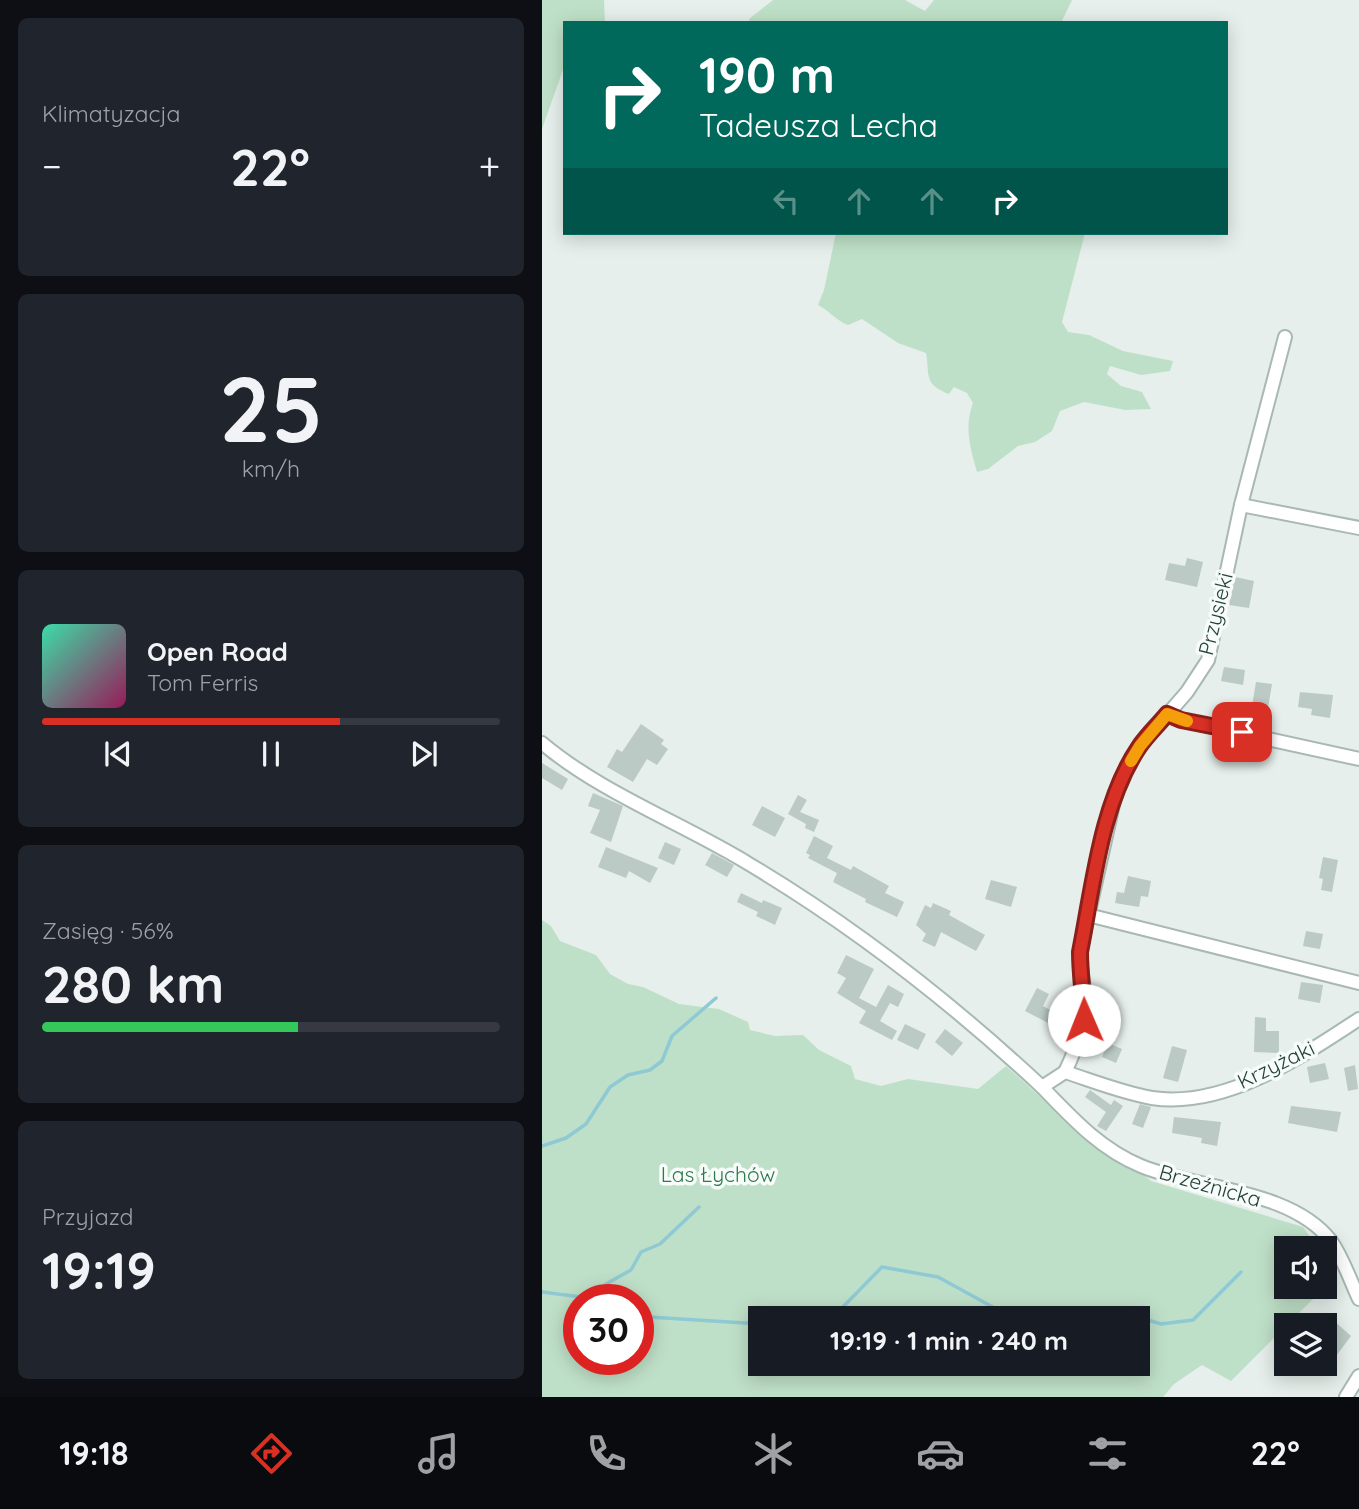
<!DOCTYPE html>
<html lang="pl">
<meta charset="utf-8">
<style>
:root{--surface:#171b24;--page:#20242c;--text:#f1f3f6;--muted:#9ea1a6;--line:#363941;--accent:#d93025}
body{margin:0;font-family:Quicksand,sans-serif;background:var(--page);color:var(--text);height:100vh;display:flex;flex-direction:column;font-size:26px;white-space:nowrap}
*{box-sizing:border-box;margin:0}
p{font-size:23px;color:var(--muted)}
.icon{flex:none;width:38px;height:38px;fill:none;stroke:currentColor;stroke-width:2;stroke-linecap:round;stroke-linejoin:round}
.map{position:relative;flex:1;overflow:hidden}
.details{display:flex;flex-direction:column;gap:18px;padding:18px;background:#0d0f14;width:542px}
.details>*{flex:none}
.guide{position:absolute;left:21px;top:21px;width:665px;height:214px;border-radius:0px;box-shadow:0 4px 18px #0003;background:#00695c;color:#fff;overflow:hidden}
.buttons{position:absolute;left:732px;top:1236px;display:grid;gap:14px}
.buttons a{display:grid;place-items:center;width:63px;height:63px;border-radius:0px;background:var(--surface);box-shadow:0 4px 18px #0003;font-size:35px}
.speed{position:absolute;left:21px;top:1284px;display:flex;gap:14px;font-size:35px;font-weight:700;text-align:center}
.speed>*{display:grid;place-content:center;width:91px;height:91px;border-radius:50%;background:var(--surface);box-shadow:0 4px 18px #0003;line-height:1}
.speed .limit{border:10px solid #d22;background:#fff;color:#111}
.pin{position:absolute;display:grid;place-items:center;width:60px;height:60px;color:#fff;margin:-30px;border-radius:14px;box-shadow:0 4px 10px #0006}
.me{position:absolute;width:77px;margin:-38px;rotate:359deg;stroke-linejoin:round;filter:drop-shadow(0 0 5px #0008)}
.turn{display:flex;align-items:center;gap:24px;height:147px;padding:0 21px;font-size:32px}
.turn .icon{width:91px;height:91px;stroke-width:2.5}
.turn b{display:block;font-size:49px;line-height:60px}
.lanes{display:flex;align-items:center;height:66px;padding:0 21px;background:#0003;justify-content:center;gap:35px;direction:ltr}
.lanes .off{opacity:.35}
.big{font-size:52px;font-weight:700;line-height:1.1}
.details .tile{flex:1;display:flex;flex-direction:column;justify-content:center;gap:10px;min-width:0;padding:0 24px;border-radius:10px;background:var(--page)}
.details .dial{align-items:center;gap:0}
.dial b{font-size:91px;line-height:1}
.song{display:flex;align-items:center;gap:21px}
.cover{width:84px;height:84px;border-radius:10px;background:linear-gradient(135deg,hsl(160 70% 55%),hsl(330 70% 35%))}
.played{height:7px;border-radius:4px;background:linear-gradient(90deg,var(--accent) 65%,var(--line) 65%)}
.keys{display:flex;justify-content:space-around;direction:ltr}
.heat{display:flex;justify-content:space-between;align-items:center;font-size:38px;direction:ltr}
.charge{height:10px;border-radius:5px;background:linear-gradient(90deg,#34c759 56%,var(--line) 0)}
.trip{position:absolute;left:206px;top:1306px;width:402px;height:70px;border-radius:0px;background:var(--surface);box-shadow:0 4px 18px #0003;font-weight:700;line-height:70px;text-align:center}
.tabs{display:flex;height:112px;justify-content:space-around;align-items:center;background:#090b0e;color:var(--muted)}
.tabs .icon{width:49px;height:49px}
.tabs .on{color:var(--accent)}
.tabs b{font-size:32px;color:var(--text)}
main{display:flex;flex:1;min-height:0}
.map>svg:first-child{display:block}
.green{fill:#bfe0c8;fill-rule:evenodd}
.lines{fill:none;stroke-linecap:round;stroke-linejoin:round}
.stream{stroke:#8ec9d4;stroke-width:3.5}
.building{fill:#bbcac4}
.minor-casing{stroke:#a8b8b2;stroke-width:16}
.minor{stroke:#fff;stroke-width:12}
.route-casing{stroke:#8d1f18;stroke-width:18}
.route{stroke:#d93025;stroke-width:12}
.slow{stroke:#f59e0b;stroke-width:12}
.labels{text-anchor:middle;stroke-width:7;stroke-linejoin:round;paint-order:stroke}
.street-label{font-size:21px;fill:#24423a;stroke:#f7fbf9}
.park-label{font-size:21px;fill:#2d7a4b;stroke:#f7fbf9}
</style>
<main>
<section class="details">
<div class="tile"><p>Klimatyzacja</p>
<div class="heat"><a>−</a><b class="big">22°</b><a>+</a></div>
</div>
<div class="tile dial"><b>25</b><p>km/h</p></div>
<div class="tile">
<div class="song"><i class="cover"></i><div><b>Open Road</b><p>Tom Ferris</p></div></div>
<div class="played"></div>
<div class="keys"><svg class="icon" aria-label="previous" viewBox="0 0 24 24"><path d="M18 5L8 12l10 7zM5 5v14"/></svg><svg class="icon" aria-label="pause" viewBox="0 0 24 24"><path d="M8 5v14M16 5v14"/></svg><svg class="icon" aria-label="next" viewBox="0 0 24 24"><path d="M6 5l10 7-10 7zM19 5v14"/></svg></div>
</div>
<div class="tile"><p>Zasięg · 56%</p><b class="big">280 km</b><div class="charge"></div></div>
<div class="tile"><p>Przyjazd</p><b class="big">19:19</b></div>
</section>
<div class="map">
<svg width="817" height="1397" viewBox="0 0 817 1397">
<rect width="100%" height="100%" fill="#e6efeb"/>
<g class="green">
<path d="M0 0H62L63 23H23V64L0 129Z"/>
<path d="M231 0H363L383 11 392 0H530L519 23H208L207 19Z"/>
<path d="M294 233H543L520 322 526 332 547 335 581 351 631 361 628 371 599 375 568 366 565 374 579 386 600 392 609 409 583 410 542 402 518 411 510 431 493 442 476 446 446 469 435 472C428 447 422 427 431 403L425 393 412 387 407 394C381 384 388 375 384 353L356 343 320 319 306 325C293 320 288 311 276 305L282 290Z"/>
<path d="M0 920 9 926 18 941 54 955 68 974 86 984 101 987 137 1004 177 1009 206 1022 208 1030 233 1036 261 1035 277 1050 309 1066 313 1079 339 1086 366 1079 436 1089 464 1066 552 1145 592 1167 609 1181 761 1227 776 1248H744V1286H782V1257L795 1275 689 1381 660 1365 632 1384 621 1397H0ZM37 1300H96V1360H37ZM219 1318H597V1363H219Z"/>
</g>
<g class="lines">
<g class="stream">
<path d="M0 1146 24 1138 44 1124 68 1087 86 1075 108 1070 120 1061 130 1036 174 998"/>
<path d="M0 1292 63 1300"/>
<path d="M63 1300 64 1284 89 1270 99 1252 118 1244 157 1207"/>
<path d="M96 1312 107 1317 219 1324"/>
<path d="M257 1318 294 1314 340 1267 396 1277 469 1317 500 1318"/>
<path d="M523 1318 535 1310 559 1318"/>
<path d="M561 1318 596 1317 619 1324 651 1320 699 1272"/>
</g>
</g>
<g class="building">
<path d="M645 558 661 562 655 587 623 580 627 563 643 566Z"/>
<path d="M693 577 712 581 707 608 687 605Z"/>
<path d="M682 667 703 670 701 685 679 681Z"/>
<path d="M714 682 730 684 724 720 708 718Z"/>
<path d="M758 692 791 695 788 718 769 715 770 709 756 707Z"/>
<path d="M99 724 122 740 119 744 126 749 115 765 105 759 91 782 65 767 75 749 80 752Z"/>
<path d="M0 763 26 779 20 790 0 778Z"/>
<path d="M51 793 81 806 69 842 48 833 58 810 46 806Z"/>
<path d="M256 795 265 800 258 812 277 820 272 832 263 828 264 824 246 814Z"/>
<path d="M220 806 243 818 233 837 210 825Z"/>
<path d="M272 836 291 846 285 858 309 870 311 866 347 886 343 893 362 902 355 917 323 902 324 899 291 882 295 873 266 858 268 855 264 853Z"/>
<path d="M123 842 139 849 132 865 116 858Z"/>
<path d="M64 847 116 868 108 883 87 871 84 878 56 867Z"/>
<path d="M170 853 192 865 185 877 163 865Z"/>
<path d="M781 857 796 860 790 892 779 890 781 879 777 878Z"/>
<path d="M586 876 609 881 606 897 599 896 597 907 573 903 575 892 582 893Z"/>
<path d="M449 880 475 887 469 907 443 899Z"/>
<path d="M199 893 220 903 221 900 240 908 233 925 214 916 216 912 195 902Z"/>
<path d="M391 903 409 911 407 915 443 935 434 951 399 932 393 947 380 941 384 934 374 925 383 905 389 908Z"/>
<path d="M764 931 781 934 778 949 761 946Z"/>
<path d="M304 955 332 969 317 998 334 1007 346 985 362 994 356 1007 348 1003 338 1021 355 1031 350 1040 317 1023 324 1011 295 993 304 978 295 973Z"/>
<path d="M759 982 781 985 778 1003 756 999Z"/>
<path d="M495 988 507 994 501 1006 531 1023 527 1040 506 1029 508 1024 483 1011Z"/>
<path d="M713 1017 724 1018V1031H737V1053L712 1052Z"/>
<path d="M363 1024 384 1034 376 1050 355 1040Z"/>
<path d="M403 1029 421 1043 410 1056 393 1042Z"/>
<path d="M566 1043 580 1049 574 1063 560 1057Z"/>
<path d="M630 1046 645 1050 636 1082 621 1078Z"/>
<path d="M783 1063 787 1079 768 1083 765 1067Z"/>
<path d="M813 1065 816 1089 806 1091 802 1068Z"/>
<path d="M548 1090 569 1105 572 1100 581 1106 564 1131 555 1126 564 1112 543 1097Z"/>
<path d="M598 1104 609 1107 601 1128 590 1124Z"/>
<path d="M749 1106 799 1112 795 1132 746 1123Z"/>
<path d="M632 1117 679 1122 675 1146 659 1143 660 1138 630 1133Z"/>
<path d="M791 1320 809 1336 780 1375 772 1368 776 1363H782V1355L790 1345 782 1338V1331Z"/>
</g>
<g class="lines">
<defs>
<g id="minor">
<path d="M699 505 817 528"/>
<path d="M625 714 639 720 817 759"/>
<path d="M0 743C59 793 140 823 207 864 311 926 411 1004 500 1087L523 1072"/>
<path d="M546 915 817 983"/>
<path d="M523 1072C535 1047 545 1020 542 991 541 978 538 966 538 952L572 800 585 769 598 746 645 692 666 660 699 505 743 337"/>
<path d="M523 1072C551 1081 581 1093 610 1098 683 1109 759 1057 817 1019"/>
<path d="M500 1087C530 1118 558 1149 599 1166 657 1190 749 1189 789 1241 801 1258 808 1280 817 1299"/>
<path d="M804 1397 817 1376"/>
</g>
</defs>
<use href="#minor" class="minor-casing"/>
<use href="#minor" class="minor"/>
</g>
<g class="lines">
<defs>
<path id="route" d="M542 1020C542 997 538 976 538 952 551 887 559 803 597 747 605 735 616 725 625 714L639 720 700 732"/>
</defs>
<use href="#route" class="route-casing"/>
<use href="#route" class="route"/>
<path class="slow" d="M589 761 598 746 625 714 645 721"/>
</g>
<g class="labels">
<g class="street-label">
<text transform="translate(674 614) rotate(-76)" y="7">Przysieki</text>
<text transform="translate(734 1065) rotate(-26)" y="7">Krzyżaki</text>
<text transform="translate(668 1186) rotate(16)" y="7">Brzeźnicka</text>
</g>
<g class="park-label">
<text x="176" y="1182">Las Łychów</text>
</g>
</g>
</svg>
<div class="buttons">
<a><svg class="icon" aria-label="sound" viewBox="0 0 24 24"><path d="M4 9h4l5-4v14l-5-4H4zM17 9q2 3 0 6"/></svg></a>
<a><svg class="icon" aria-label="layers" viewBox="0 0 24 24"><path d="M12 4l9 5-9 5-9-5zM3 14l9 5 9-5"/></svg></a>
</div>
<div class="speed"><div class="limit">30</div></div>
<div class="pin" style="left:700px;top:732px;background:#d93025"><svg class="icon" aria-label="arrive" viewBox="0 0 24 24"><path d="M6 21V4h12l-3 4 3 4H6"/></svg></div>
<svg class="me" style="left:542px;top:1020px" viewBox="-20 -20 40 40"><circle r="19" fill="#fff"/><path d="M0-13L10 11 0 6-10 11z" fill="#d93025"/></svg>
<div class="trip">19:19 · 1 min · 240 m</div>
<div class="guide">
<div class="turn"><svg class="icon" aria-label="right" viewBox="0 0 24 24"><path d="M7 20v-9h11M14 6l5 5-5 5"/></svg><div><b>190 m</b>Tadeusza Lecha</div></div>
<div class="lanes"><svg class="icon off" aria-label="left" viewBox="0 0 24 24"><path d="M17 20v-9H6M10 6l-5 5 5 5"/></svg><svg class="icon off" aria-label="ahead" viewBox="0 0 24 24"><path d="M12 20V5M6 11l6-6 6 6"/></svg><svg class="icon off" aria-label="ahead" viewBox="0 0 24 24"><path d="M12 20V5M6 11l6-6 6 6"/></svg><svg class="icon" aria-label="right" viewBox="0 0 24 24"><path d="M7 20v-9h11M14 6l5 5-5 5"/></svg></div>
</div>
</div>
</main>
<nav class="tabs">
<b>19:18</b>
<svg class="icon on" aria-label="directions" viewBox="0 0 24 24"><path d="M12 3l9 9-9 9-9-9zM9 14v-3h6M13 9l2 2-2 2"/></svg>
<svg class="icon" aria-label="music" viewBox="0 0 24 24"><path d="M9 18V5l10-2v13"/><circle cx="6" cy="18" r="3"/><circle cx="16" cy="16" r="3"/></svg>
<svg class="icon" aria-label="phone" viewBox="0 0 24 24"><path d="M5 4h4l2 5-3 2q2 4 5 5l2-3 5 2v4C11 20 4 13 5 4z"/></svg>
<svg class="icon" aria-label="climate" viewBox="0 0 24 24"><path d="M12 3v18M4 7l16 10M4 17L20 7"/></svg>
<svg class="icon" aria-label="car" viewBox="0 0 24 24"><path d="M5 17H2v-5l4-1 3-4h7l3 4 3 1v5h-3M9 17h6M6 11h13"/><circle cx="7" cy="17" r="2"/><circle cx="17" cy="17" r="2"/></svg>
<svg class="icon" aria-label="filters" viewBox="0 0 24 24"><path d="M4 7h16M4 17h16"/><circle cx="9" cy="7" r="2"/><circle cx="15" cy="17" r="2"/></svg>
<b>22°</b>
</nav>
